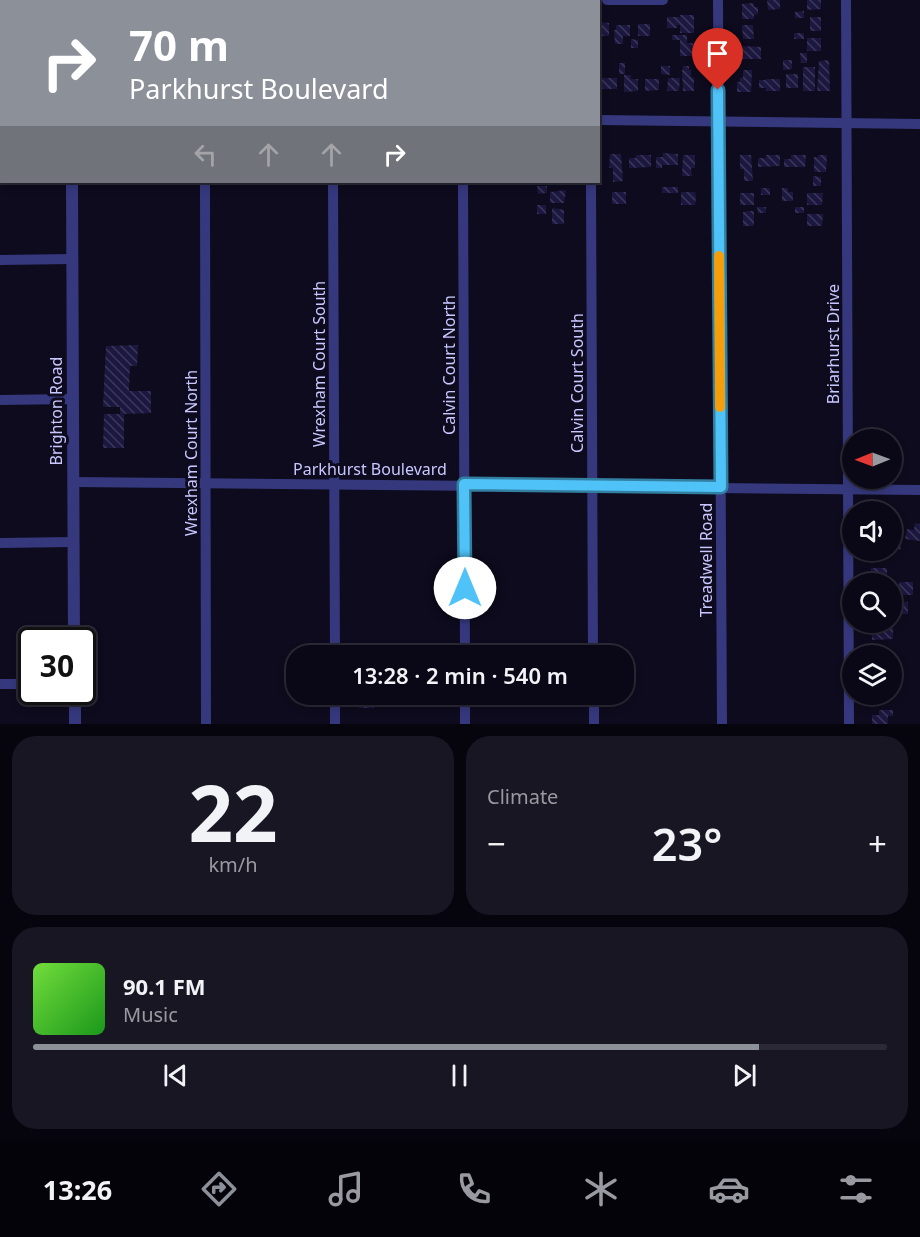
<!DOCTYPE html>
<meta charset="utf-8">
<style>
:root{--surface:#0a0816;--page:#181623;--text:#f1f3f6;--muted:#999aa1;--line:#2a2935;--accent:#8c9099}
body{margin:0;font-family:"Noto Sans",sans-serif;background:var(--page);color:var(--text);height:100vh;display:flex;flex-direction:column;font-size:22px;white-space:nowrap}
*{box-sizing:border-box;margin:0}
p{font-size:20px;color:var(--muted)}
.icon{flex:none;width:33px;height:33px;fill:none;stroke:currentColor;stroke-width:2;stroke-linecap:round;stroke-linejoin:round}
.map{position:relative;height:724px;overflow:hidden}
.details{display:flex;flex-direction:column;gap:12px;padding:12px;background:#06040c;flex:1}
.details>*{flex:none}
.hud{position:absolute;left:0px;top:0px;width:600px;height:183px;box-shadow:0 3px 9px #0003,0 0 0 2px var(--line);background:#8c9099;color:#fff;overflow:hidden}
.needle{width:39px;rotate:269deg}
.fabs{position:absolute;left:842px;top:429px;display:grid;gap:12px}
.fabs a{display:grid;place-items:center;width:60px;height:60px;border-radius:50%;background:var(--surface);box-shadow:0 3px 9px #0003,0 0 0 2px var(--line);font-size:30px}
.speed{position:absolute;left:18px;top:627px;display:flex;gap:12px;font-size:30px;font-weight:700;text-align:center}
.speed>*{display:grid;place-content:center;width:78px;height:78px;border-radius:50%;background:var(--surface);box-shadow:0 3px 9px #0003,0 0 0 2px var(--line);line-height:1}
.speed .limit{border:3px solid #111;border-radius:9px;background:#fff;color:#111}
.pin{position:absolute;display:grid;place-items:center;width:51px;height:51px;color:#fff;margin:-62px -26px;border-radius:50% 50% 50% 0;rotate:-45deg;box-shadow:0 0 6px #0007}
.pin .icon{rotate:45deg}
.me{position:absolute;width:66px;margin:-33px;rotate:0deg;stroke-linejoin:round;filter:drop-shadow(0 0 4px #0008)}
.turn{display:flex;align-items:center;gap:21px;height:126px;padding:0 30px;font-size:27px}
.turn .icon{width:78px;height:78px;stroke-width:2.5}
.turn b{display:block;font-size:42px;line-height:51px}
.lanes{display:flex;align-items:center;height:57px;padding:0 30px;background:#0003;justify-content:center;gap:30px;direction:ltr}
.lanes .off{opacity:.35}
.big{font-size:45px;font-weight:600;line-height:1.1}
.details .card{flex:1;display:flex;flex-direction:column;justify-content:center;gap:9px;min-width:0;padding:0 21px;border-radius:24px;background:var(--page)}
.details .dial{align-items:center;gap:0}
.dial b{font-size:78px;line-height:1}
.song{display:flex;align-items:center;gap:18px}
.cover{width:72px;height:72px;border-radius:9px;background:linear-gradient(135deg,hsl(100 70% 55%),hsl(120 70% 35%))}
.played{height:6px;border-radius:3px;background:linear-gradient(90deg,var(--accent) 85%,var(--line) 85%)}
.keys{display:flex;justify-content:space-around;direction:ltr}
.heat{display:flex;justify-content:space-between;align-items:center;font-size:33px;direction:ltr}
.details .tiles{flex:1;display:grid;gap:12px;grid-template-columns:1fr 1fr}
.card:last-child{grid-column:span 2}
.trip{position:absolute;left:286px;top:645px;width:348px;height:60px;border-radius:24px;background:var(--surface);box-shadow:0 3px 9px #0003,0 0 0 2px var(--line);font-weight:600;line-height:60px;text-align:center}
.tabs{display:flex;height:96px;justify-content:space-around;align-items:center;background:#040309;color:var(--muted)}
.tabs .icon{width:42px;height:42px}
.tabs .on{color:var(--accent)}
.tabs b{font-size:27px;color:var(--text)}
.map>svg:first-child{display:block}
.building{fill:url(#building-back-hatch)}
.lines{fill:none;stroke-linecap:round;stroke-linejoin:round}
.minor{stroke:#35387d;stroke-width:10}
.tertiary{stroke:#35387d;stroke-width:12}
.route-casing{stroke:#337fa1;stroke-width:15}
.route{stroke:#4fc3f7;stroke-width:10}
.slow{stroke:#f59e0b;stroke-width:10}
.labels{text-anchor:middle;stroke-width:6;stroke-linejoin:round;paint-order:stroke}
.street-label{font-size:16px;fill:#c8c7ff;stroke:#0d0b1d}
</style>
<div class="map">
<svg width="920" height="724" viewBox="0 0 920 724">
<defs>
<pattern id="building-back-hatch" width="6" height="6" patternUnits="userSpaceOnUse" patternTransform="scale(1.5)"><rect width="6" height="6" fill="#1c173e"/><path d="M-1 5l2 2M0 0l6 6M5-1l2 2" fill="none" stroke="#3c375b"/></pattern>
</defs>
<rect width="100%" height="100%" fill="#0d0b1d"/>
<g class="building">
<path d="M767 0H780V9L768 10Z"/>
<path d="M807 0H821V9L807 10Z"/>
<path d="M754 3V7H758V14L754 15V19H742V4Z"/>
<path d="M804 11V18H795V12Z"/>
<path d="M680 15H694V33H680V25H677V28H667V17H680Z"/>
<rect x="810" y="17" width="11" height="14"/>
<path d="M598 22 609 23V36H598Z"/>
<rect x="638" y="24" width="12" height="12"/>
<path d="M616 25H630V36H623V44H615L614 30H616Z"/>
<path d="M742 25H753L754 39H743Z"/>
<rect x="794" y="33" width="10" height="6"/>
<path d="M672 35H687V43H693V56H680V40H672Z"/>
<rect x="807" y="38" width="14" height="13"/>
<path d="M631 39 638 40V48H631Z"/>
<path d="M740 46 761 47V59H740L738 51Z"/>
<path d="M800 53H807V63H801Z"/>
<path d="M783 60H792V69L783 70Z"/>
<path d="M829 60 830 91H817L819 61Z"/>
<rect x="619" y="63" width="6" height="11"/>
<path d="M661 66H670V75L661 74Z"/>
<path d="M683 66H689V70H691V77L694 78V91H683L682 70H683Z"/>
<rect x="803" y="67" width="12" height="24"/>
<path d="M743 70H752L751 92H737V82H740V78H743Z"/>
<rect x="786" y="74" width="12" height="14"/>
<path d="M624 75H631V79H638V91L624 92Z"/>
<path d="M601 78H617V89H602Z"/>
<path d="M668 78H680L679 91H667Z"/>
<path d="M645 79H659V90L645 91Z"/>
<path d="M766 79H780V91H766V88H759V80H766Z"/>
<path d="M663 153 678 154V165H662V168H656V157H663Z"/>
<path d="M610 154H621L623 181 613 182V168H609Z"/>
<path d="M636 155H651V167L629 168V158H636Z"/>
<path d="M683 155H695V168H691L692 176H682Z"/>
<path d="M740 155H751L753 181H744V169H740Z"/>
<path d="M766 155H780V166L758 167V158H766Z"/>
<path d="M791 155H806L805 167H784V159H791Z"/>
<path d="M818 155H827L826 172H814V157H818Z"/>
<path d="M813 176 821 177V186H813Z"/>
<path d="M537 186H547V193L538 194Z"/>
<rect x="662" y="187" width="16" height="6"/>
<rect x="761" y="188" width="9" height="7"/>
<path d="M782 188H788V192H793V201H782Z"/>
<path d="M566 190 564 203H550V192Z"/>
<rect x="612" y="192" width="14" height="12"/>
<path d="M681 192H695L696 197 695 205H681Z"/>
<rect x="740" y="193" width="14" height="12"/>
<path d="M807 193H823L822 205H807Z"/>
<rect x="537" y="205" width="9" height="9"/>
<path d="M757 207H766V213H758Z"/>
<rect x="795" y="207" width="9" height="6"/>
<path d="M552 208 564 210V224H552Z"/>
<path d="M749 211H754V226H743V212Z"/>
<path d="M807 214H823L822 226H807Z"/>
<path d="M138 345 137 366H130L129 391H151V413L124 414V448H103L104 414H120V407H103L106 346Z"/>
<path d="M915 523 920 524V541L905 539 907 529 914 530Z"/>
<rect x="892" y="542" width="9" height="7"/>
<rect x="871" y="550" width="16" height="9"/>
<rect x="871" y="568" width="16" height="12"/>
<path d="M899 582H913V595H900Z"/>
<rect x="897" y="602" width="11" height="12"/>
<path d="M879 622H889V627H893V639L872 640V627H879Z"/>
<path d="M874 694H885V704H873Z"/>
<path d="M357 696H374V708H359V704H357Z"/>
<path d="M879 710H893V716H888V724H872V715H879Z"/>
</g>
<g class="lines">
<g class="minor">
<path d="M607 0H663"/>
<path d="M718 0 722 724"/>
<path d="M846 0 849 724"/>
<path d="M210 2 211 0"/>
<path d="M0 116H2"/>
<path d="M598 120 920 124"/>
<path d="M205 182 206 724"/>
<path d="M333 182 335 656"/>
<path d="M463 182 465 656"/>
<path d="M591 182 593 656"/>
<path d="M0 260 72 259"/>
<path d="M0 400 73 399"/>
<path d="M73 482 920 490"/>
<path d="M0 543 74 542"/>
<path d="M0 684H32"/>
<path d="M335 694V724"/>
<path d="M465 694V724"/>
<path d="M594 694V724"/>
</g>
<g class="tertiary">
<path d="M72 0V2"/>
<path d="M72 182 74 640"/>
<path d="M75 692V724"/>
</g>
</g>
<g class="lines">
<defs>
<path id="route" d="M465 588 464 484 721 487 718 90"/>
</defs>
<use href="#route" class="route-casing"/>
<use href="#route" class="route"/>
<path class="slow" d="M719 256 720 407"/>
</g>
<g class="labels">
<g class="street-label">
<text transform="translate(833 344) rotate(-90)" y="6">Briarhurst Drive</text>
<text transform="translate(319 364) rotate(-90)" y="6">Wrexham Court South</text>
<text transform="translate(449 365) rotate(-90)" y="6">Calvin Court North</text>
<text transform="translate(577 383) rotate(-90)" y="6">Calvin Court South</text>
<text transform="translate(56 411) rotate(-90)" y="6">Brighton Road</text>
<text transform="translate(191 453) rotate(-90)" y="6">Wrexham Court North</text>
<text x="370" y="475">Parkhurst Boulevard</text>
<text transform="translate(706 560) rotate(-90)" y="6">Treadwell Road</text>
</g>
</g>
</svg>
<div class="fabs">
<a><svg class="needle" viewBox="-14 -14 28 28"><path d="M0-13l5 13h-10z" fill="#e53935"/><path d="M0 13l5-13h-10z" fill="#999aa1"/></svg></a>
<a><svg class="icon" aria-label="sound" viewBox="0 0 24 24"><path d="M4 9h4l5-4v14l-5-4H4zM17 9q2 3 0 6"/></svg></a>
<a><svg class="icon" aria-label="search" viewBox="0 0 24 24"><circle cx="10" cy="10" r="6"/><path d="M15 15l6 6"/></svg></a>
<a><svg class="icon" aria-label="layers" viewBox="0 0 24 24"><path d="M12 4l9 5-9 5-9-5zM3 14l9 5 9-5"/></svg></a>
</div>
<div class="speed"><div class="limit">30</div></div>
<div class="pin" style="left:718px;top:90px;background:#d93025"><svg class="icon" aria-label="arrive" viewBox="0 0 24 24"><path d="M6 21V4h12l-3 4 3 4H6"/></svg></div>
<svg class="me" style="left:465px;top:588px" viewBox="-20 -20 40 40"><circle r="19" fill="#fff"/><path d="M0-13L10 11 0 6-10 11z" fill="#4fc3f7"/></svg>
<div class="trip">13:28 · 2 min · 540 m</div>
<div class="hud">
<div class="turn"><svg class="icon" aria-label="right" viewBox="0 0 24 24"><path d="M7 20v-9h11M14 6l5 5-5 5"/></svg><div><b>70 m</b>Parkhurst Boulevard</div></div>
<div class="lanes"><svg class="icon off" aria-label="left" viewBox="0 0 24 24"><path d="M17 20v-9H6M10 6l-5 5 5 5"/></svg><svg class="icon off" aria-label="ahead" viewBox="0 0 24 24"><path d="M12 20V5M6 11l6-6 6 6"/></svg><svg class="icon off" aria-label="ahead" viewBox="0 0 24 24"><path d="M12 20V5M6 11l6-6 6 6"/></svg><svg class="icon" aria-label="right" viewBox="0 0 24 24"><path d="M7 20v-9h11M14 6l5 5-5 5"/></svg></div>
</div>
</div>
<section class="details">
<div class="tiles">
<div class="card dial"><b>22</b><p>km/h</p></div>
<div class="card"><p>Climate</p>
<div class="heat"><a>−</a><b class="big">23°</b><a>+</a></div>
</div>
<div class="card">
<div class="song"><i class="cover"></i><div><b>90.1 FM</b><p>Music</p></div></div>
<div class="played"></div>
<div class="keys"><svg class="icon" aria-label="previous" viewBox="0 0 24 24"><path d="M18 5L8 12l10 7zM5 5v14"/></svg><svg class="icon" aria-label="pause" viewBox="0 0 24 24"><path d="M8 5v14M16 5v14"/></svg><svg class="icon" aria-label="next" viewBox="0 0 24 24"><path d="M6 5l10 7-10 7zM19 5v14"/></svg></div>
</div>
</div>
</section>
<nav class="tabs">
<b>13:26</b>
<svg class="icon on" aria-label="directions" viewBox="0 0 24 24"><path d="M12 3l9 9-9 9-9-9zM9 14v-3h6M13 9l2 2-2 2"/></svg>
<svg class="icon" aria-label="music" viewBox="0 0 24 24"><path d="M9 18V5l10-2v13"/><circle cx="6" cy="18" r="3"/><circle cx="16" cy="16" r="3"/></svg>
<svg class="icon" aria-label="phone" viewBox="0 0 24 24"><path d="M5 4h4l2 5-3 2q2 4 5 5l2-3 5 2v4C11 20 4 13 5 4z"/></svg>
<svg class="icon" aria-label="climate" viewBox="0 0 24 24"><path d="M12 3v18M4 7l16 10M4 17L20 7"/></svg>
<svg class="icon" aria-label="car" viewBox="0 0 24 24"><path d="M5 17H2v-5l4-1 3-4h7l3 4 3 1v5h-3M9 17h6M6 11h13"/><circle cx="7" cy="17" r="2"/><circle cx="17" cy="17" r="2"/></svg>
<svg class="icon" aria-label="filters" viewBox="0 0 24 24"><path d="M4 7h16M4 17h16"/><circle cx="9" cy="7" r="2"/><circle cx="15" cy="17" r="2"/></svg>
</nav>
